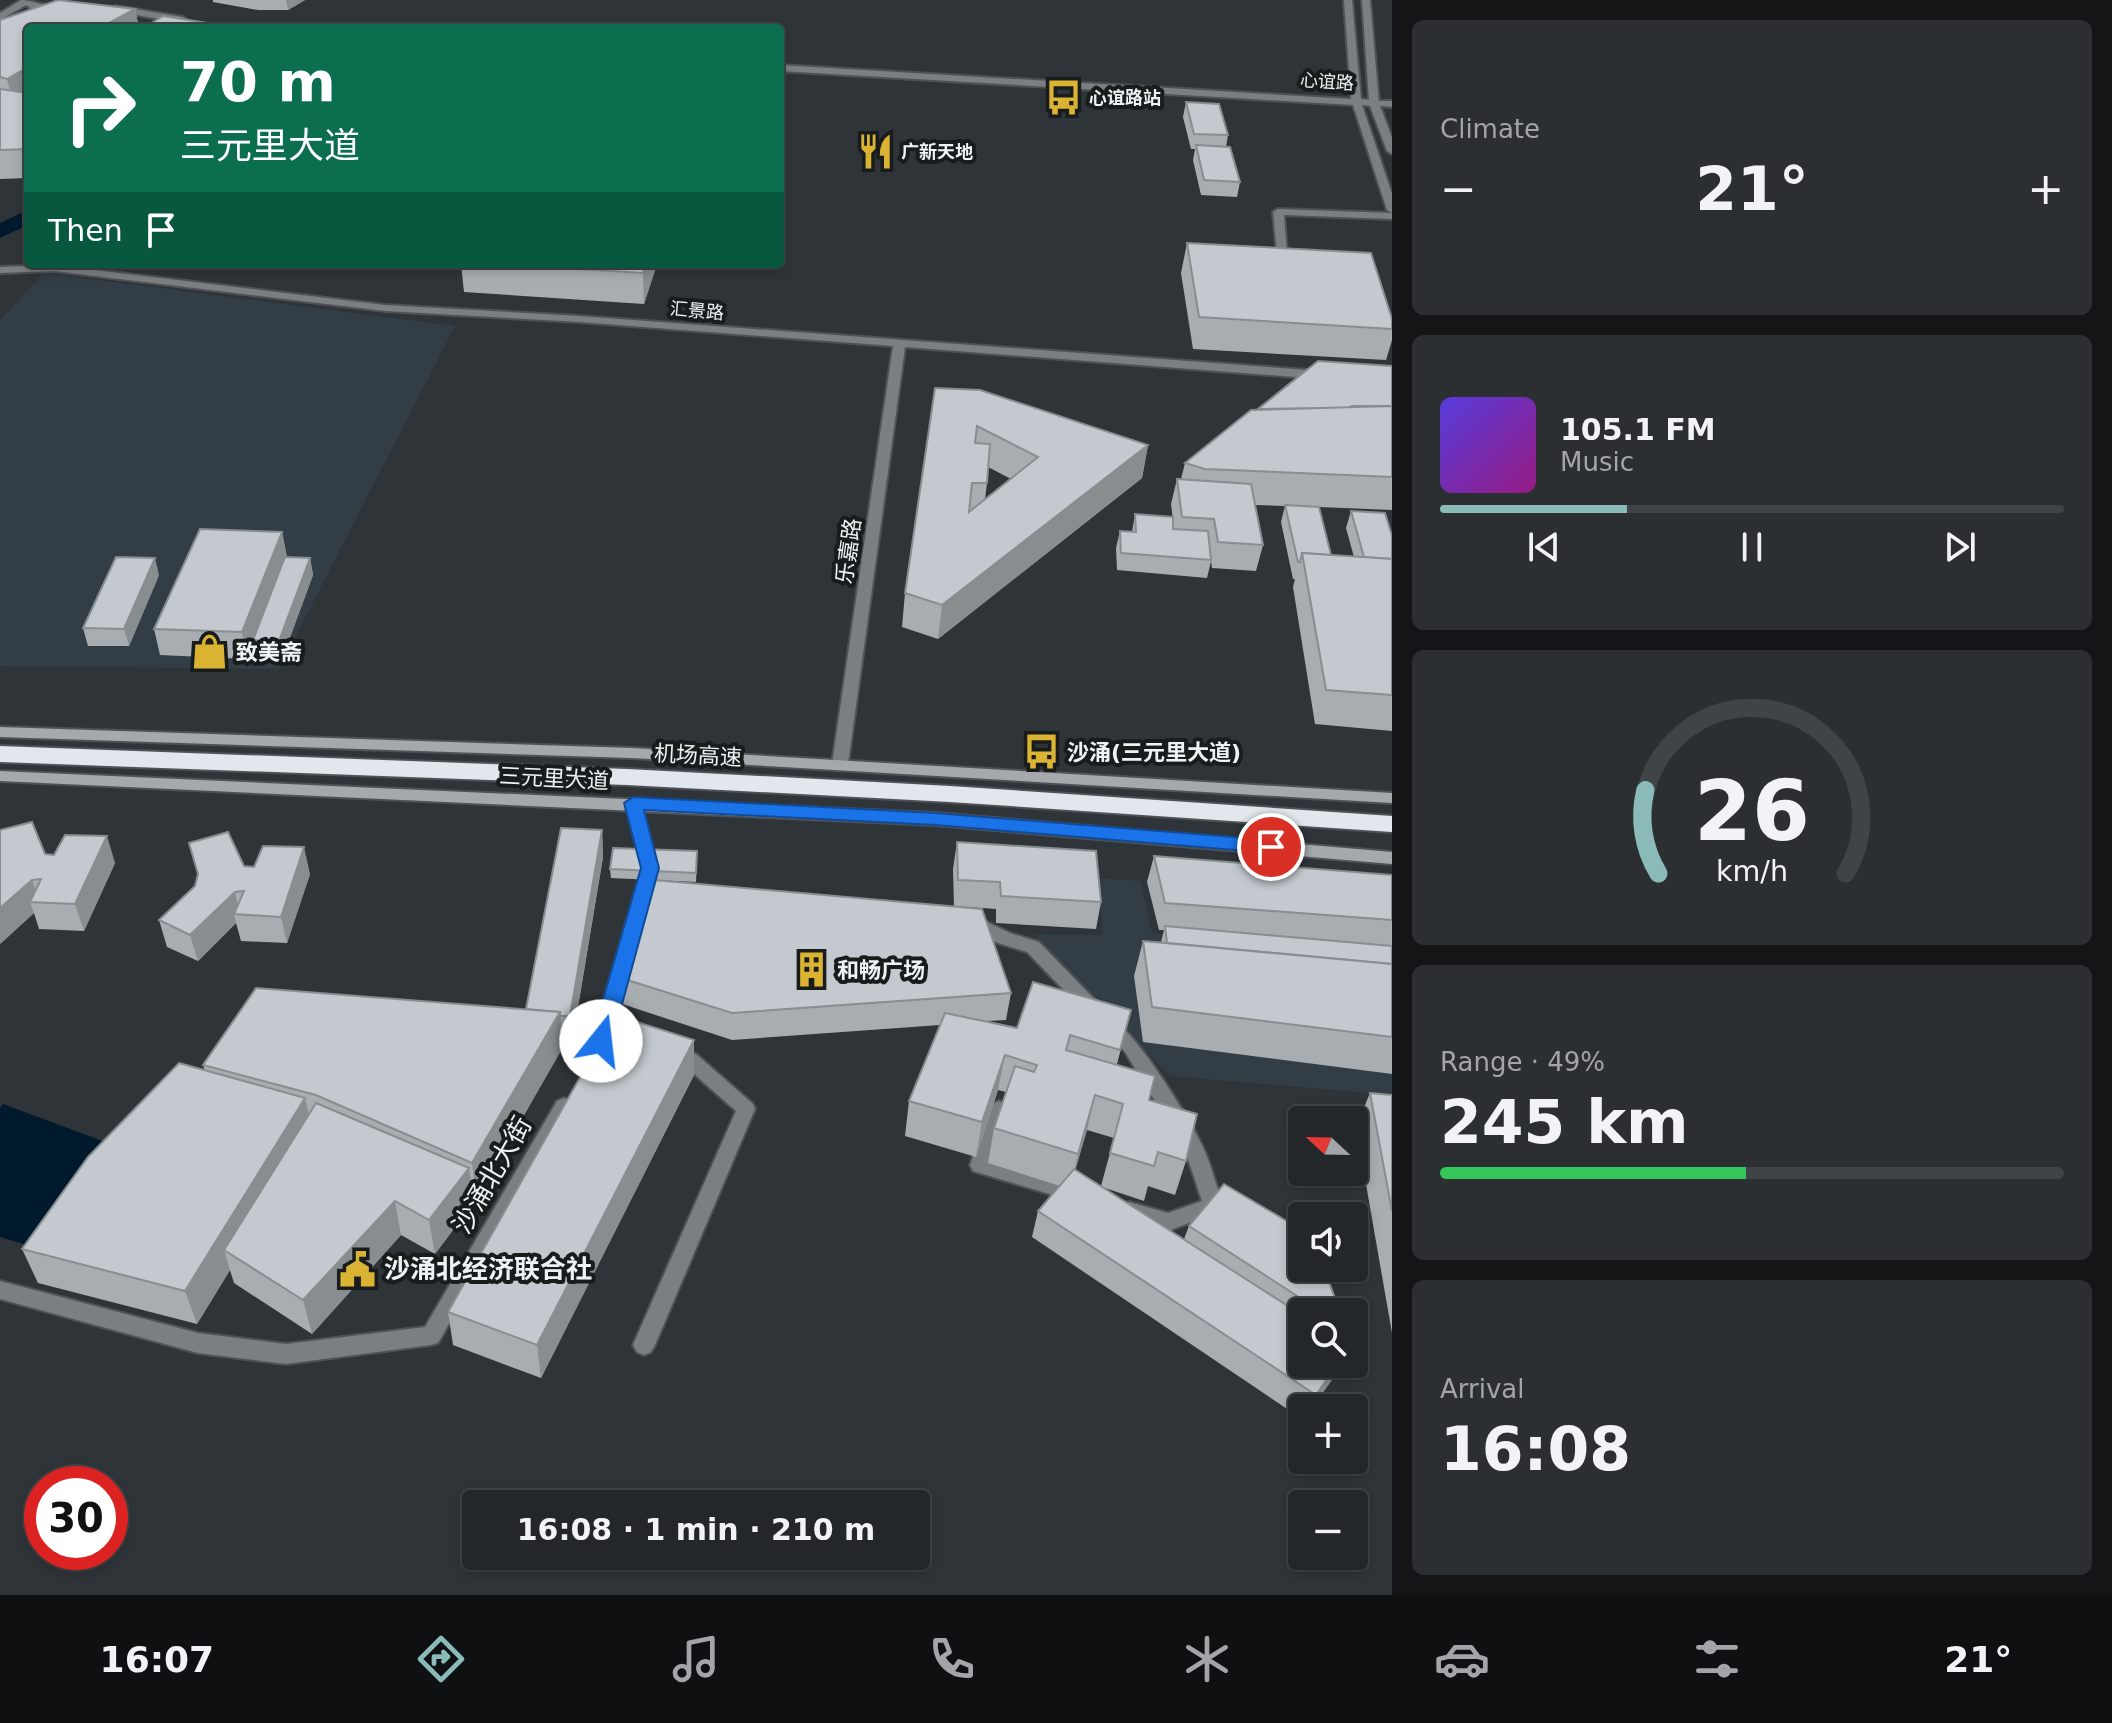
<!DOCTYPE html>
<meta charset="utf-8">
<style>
:root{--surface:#23272a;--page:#2b2f32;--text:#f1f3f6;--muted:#a3a5a8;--line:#404447;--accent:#8bbbb9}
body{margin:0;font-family:"DejaVu Sans","Noto Sans SC",sans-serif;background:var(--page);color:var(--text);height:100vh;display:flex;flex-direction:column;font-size:30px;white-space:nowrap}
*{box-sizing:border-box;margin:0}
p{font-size:26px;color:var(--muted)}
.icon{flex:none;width:44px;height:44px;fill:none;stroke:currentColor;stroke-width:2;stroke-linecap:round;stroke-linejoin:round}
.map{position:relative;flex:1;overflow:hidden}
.details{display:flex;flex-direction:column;gap:20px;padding:20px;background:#131517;width:720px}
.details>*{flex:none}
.banner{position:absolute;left:24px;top:24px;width:760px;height:244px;border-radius:8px;box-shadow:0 4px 12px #0003,0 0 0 2px var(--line);background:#0b6e4f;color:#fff;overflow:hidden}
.needle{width:52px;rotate:292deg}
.controls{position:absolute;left:1288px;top:1106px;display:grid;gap:16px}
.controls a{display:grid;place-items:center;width:80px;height:80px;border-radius:8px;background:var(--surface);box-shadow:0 4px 12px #0003,0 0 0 2px var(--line);font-size:40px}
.speed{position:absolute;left:24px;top:1466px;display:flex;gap:16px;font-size:40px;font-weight:700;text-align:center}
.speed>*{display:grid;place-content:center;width:104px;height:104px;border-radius:50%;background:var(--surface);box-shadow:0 4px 12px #0003,0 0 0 2px var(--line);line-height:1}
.speed .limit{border:12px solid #d22;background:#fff;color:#111}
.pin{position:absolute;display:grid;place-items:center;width:68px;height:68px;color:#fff;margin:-34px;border:4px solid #fff;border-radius:50%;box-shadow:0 2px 8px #0007}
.me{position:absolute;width:88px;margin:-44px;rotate:16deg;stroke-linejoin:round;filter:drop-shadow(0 0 6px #0008)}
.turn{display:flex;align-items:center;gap:28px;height:168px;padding:0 24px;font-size:36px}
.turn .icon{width:104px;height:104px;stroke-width:2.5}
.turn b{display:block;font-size:56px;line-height:68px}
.then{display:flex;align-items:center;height:76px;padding:0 24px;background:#0003;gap:16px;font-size:30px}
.big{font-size:60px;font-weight:700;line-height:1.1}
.details .widget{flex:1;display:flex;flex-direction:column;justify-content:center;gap:12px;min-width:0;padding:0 28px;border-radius:12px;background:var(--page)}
.details .dial{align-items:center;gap:0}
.dial svg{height:208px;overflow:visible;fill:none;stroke:var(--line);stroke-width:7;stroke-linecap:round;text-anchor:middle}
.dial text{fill:var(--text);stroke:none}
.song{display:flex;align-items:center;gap:24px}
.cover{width:96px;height:96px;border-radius:12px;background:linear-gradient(135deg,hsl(250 70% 55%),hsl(310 70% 35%))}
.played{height:8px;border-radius:4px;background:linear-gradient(90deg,var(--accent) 30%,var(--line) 30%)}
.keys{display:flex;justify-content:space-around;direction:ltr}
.heat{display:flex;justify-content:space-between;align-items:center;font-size:44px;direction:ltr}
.charge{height:12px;border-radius:6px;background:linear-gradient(90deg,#34c759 49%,var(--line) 0)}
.trip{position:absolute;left:462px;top:1490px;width:468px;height:80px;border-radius:8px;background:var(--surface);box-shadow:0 4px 12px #0003,0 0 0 2px var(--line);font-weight:700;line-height:80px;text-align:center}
.tabs{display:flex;height:128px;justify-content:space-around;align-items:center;background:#0e1011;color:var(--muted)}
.tabs .icon{width:56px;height:56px}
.tabs .selected{color:var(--accent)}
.tabs b{font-size:36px;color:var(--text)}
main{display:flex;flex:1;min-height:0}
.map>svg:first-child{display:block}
.built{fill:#323d45}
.water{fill:#001a2d}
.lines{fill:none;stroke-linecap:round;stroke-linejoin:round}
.canal{fill:#001a2d;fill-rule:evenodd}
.minor-casing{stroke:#4e5256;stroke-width:4}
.tertiary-casing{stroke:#4e5256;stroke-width:4}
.secondary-casing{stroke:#4e5256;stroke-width:4}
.motorway-casing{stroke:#4e5256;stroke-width:4}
.minor{fill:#7c7f81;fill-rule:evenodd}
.tertiary{fill:#7c7f81;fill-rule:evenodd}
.secondary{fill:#a5a9ac;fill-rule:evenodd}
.motorway{fill:#e1e7ec;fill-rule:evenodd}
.wall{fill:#a8adb1;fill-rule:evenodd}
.shaded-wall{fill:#888d90}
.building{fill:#c3c9ce;stroke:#888d90;stroke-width:2;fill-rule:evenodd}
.route{fill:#1a73e8;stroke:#114b97;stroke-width:2}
.labels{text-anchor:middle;stroke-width:8;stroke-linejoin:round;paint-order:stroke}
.far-street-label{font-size:18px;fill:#eff2f4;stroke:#191c1d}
.far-poi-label{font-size:18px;font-weight:bold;fill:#eff2f4;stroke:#191c1d;text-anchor:start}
.street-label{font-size:22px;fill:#eff2f4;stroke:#191c1d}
.poi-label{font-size:22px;font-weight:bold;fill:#eff2f4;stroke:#191c1d;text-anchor:start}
.near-street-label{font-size:26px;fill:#eff2f4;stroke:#191c1d}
.near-poi-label{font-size:26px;font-weight:bold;fill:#eff2f4;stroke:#191c1d;text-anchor:start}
</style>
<main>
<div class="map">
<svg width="1392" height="1595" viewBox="0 0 1392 1595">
<rect width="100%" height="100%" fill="#2f3438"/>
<g class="built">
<path d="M44 273 455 326 279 669 0 666V320Z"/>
<path d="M1097 878 1141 881 1152 933 1392 955V1095L1170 1076 1033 934 1103 935Z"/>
</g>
<path class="water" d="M3 1104 121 1148 37 1248 0 1237V1108Z"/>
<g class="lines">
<path class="canal" d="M28 210V225L0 238V223Z"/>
<defs>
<g id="minor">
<path d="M1371 101H1392V107L1371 105Z"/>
<path d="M1278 209 1392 213V219L1284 215 1288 266 1283 269 1278 266 1273 212Z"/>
<path d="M54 265 385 305 579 316 1322 371 1328 375 1322 379 905 347 848 764 840 769 832 764 893 346 579 322 385 311 54 271 0 273V267Z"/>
<path d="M633 798 641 803 658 868 610 1041 601 1060 594 1062 587 1060 585 1055 592 1041 642 868 625 803Z"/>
<path d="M970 914 1010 933 1039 942 1100 1005 1103 1010 1100 1015 1094 1017 1088 1015 1027 952 998 943 964 924 961 920 964 916Z"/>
<path d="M1110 1019C1134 1027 1190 1120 1202 1145 1211 1164 1216 1185 1223 1205L1220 1211 1168 1231 1122 1216 1119 1210 1122 1204 1129 1202 1168 1213 1202 1201 1185 1150 1125 1052 1101 1026 1104 1021Z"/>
<path d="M677 1050 696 1054 753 1104 755 1109 655 1345 651 1352 644 1355 637 1352 633 1345 736 1111 684 1065 670 1062 668 1057 670 1052Z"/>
<path d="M564 1098 571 1101 573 1106 571 1111 438 1343 431 1345 286 1364 198 1353 0 1299V1281L198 1333 286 1344 425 1327 557 1101Z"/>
<path d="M999 1101 1006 1104 1008 1109 991 1160 1083 1188 1086 1194 1083 1200 1076 1202 973 1171 970 1165 990 1109 992 1104Z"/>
</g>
<g id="tertiary">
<path d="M21 0C28 0 55 7 62 11L58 14 32 9 26 5 0 20V13Z"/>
<path d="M1344 0H1352L1361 99 1369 100 1362 0H1370L1379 103 1392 138V154L1387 151 1370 106 1362 105 1392 194V213L1387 210 1353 105 780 71V65L1351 99Z"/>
<path d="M116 6 183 17 187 20 183 23 113 11 112 9Z"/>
</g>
<g id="secondary">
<path d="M0 727 632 748 1392 793V803L632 758 0 737Z"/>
<path d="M0 771 935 813 1392 852V864L935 825 0 781Z"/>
</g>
<path id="motorway" d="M0 746 627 769 950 786 1392 816V832L950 802 627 785 0 762Z"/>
</defs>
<use href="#minor" class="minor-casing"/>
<use href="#tertiary" class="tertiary-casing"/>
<use href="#secondary" class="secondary-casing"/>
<use href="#motorway" class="motorway-casing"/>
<use href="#minor" class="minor"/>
<use href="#tertiary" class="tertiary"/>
<use href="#secondary" class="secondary"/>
<use href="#motorway" class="motorway"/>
</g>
<g class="wall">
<path d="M213 0H305L288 10H258L213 2Z"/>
<path d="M135 9 139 28H28V178L0 179V20Z"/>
<path d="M1186 102 1228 135 1226 147 1240 182 1237 197 1201 195 1193 160 1195 149H1191L1183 117Z"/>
<path d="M1187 243 1392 319V340L1386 360 1193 349 1181 273Z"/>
<path d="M461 264H657L644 304 464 292Z"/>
<path d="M1392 366V510L1319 507 1331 555 1354 557 1346 528 1351 511 1392 536V731L1315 724 1293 587 1295 579H1293L1281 522 1285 506 1255 505 1263 545 1256 571 1212 568 1211 561 1207 578 1117 570 1116 548 1120 531 1132 532 1135 514 1174 529 1171 504 1177 479H1181L1185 463 1258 410Z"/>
<path d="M980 390 1148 445 1142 478 938 639 902 627 905 593ZM988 467 1011 479 985 499 987 483Z"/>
<path d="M282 532 287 557 310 558 313 575 282 659 257 658 254 642 247 659 160 655 154 629Z"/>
<path d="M159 575 129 646H88L83 628Z"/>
<path d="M602 830 603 857 572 1043 562 1042 563 1047 477 1197 473 1196 474 1202 435 1254 401 1235 312 1334 234 1283 230 1270 197 1324 38 1283 22 1249 205 1071 203 1065 526 1009Z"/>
<path d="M957 842 1101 902 1096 929 996 923V909L954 906 953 869Z"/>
<path d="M45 854 115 863 84 931 39 929 34 913 0 944Z"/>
<path d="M1154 856 1392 875V1074L1143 1042 1134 976 1143 941 1161 942 1164 930H1159L1147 882Z"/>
<path d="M697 860 696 882 655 880 1011 993 1006 1020 987 1021 1017 1028 1131 1010 1117 1064 1149 1100 1186 1161 1175 1195 1148 1186 1144 1201 1105 1188 1184 1239 1189 1226 1322 1312H1302V1364L1338 1371 1312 1408H1302V1419L1032 1237 1038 1211 1060 1186 988 1163 994 1128 1006 1092 998 1090 976 1157 905 1136 909 1101 940 1025 732 1040 622 1004 621 978 654 880 611 878 610 869ZM1087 1130 1114 1138 1101 1186 1075 1169Z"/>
<path d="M244 866 310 874 287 943 241 941 236 923 198 961 167 947 159 920Z"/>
<path d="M694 1075 541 1378 453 1345 448 1312Z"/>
<path d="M1370 1093 1392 1095V1333L1356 1127Z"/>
</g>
<g class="shaded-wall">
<path d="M286 0H305L288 10Z"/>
<path d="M135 9 139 28H100Z"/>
<path d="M28 67V99L14 106 7 79Z"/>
<path d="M646 264H657L644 304 643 273Z"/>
<path d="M1148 445 1142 478 938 639 942 605Z"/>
<path d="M282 532 287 558 247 659 242 632Z"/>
<path d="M155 558 159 575 129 646 124 629Z"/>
<path d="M310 558 313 575 282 659 279 641Z"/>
<path d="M602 830 603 857 572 1043 570 1016Z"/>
<path d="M107 836 115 863 84 931 75 904Z"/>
<path d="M304 847 310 874 287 943 281 917Z"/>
<path d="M32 880 40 903 30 902 34 913 0 944V908Z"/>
<path d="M235 892 240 915 234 914 236 923 198 961 190 935Z"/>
<path d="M560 1012 563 1047 477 1197 472 1163Z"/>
<path d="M694 1040V1075L541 1378 537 1345Z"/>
<path d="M1005 1055 998 1090 976 1157 982 1122Z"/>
<path d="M1095 1095 1087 1130 1070 1189 1078 1154Z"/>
<path d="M305 1098 313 1133 224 1250 230 1270 197 1324 185 1291Z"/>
<path d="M469 1168 474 1202 435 1254 429 1220Z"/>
<path d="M395 1201 401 1235 312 1334 303 1300Z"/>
<path d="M1337 1364H1341L1338 1371 1312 1408H1310L1316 1395Z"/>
</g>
<g class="building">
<path d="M58 0 135 9 100 28H28V67L7 79 0 77V20Z"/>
<path d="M163 16 233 27 231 28H143Z"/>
<path d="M0 89 28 93V149L0 150Z"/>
<path d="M1186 102 1219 104 1228 135 1194 134Z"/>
<path d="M1196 145 1230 147 1240 182 1204 180Z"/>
<path d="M1187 243 1371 253 1392 319V329L1199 317Z"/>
<path d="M500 264H646L643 273Z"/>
<path d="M1318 361 1392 366V406H1352L1349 408 1258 409Z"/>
<path d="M935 388 980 390 1148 445 942 605 905 593ZM977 426 1038 457 969 512 972 483H987L990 444 975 443Z"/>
<path d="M1392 406V477L1205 469 1185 463 1251 410Z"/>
<path d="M1177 479 1251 484 1263 545 1218 542 1214 519 1182 517Z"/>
<path d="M1285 505 1319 507 1331 555 1302 553 1300 562H1298Z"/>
<path d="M1351 511 1385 513 1392 536V559L1364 557Z"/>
<path d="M1135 514 1173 517V529L1208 531 1211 560 1121 553 1120 531 1136 532Z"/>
<path d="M200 529 282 532 242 632 154 629Z"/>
<path d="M1302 553 1392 559V695L1326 690Z"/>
<path d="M116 557 155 558 124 629 83 628Z"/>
<path d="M285 557 310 558 279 641 253 640Z"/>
<path d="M32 822 45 854 54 855 65 835 107 836 75 904 30 902 41 879 32 880 0 908V830Z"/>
<path d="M561 828 602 830 570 1016H560V1012L526 1009Z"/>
<path d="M228 832 244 866 254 867 263 846 304 847 281 917 234 914 244 891 235 892 190 935 159 920 195 886 198 874 189 843Z"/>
<path d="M957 842 1096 851 1101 902 1001 896 1000 882 958 880Z"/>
<path d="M613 848 697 851 696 873 610 869Z"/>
<path d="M1154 856 1392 875V920L1165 903Z"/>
<path d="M654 880 982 909 1011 993 732 1013 621 978Z"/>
<path d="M1165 926 1392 946V964L1167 943Z"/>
<path d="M1143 941 1392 964V1037L1152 1007Z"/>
<path d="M1033 982 1131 1010 1120 1050 1070 1035 1066 1050 1155 1076 1149 1100 1197 1114 1186 1161 1158 1152 1154 1166 1110 1153 1123 1104 1095 1095 1078 1154 994 1128 1015 1066 1034 1072 1037 1065 1005 1055 982 1122 909 1101 945 1013 1017 1028Z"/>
<path d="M256 988 560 1012 472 1163 316 1095 203 1065Z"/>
<path d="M615 1015 694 1040 537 1345 448 1312Z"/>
<path d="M179 1063 305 1098 185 1291 22 1249 88 1157Z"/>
<path d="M1370 1093 1392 1095V1211Z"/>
<path d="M316 1103 469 1168 429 1220 395 1201 303 1300 224 1250Z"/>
<path d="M1074 1169 1302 1315V1364H1337L1316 1395 1038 1211Z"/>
<path d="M1224 1184 1302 1230V1268H1324L1340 1312H1322L1189 1226Z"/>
</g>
<path class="route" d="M633 797 935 813 1271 840 1281 847 1271 853 935 825 644 810 659 868 612 1041 609 1047H594L591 1041 641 868 624 803Z"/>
<defs>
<symbol id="bus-bare" viewBox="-9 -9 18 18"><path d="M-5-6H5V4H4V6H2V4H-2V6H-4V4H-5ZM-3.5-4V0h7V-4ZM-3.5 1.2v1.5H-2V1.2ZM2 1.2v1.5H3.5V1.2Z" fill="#dbb333" stroke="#191c1d" stroke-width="2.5" paint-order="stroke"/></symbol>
<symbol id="restaurant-bare" viewBox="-9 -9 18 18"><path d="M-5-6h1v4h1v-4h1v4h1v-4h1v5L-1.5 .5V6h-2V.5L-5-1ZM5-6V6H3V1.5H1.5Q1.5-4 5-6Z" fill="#dbb333" stroke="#191c1d" stroke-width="2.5" paint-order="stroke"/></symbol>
<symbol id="shop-bare" viewBox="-9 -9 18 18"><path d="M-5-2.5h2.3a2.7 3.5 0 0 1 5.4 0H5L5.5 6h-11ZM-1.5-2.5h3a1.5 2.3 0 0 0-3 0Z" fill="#dbb333" stroke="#191c1d" stroke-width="2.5" paint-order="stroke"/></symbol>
<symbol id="building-bare" viewBox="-9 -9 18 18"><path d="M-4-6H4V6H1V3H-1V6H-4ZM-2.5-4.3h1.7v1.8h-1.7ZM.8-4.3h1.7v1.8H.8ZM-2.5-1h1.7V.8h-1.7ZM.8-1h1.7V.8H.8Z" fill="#dbb333" stroke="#191c1d" stroke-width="2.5" paint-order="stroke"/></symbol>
<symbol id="civic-bare" viewBox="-9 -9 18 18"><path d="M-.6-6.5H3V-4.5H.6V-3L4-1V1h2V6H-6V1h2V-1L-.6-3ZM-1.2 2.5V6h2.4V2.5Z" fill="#dbb333" stroke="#191c1d" stroke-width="2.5" paint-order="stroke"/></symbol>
</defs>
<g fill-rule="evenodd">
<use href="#bus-bare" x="1038" y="72" width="51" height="51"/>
<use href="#restaurant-bare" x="850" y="126" width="51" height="51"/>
<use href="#shop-bare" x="184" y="626" width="51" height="51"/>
<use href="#bus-bare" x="1016" y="726" width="51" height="51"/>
<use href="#building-bare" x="786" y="944" width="51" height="51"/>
<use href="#civic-bare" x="332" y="1244" width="51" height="51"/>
</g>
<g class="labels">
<g class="far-street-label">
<text transform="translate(1327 82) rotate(4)" y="6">心谊路</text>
<text transform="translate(697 311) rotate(5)" y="6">汇景路</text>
</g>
<g class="far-poi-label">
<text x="1089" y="104">心谊路站</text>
<text x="901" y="158">广新天地</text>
</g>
<g class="street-label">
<text transform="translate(848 551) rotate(-82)" y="8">乐嘉路</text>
<text transform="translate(698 755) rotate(3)" y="8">机场高速</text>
<text transform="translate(554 778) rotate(3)" y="8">三元里大道</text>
</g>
<g class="poi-label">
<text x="236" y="660">致美斋</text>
<text x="1067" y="760">沙涌(三元里大道)</text>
<text x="837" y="978">和畅广场</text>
</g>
<g class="near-street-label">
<text transform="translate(492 1175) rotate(-60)" y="9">沙涌北大街</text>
</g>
<g class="near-poi-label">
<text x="384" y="1278">沙涌北经济联合社</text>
</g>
</g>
</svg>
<div class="controls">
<a><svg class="needle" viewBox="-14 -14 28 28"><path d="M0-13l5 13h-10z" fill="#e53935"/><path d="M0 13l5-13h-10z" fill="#a3a5a8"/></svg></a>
<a><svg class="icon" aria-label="sound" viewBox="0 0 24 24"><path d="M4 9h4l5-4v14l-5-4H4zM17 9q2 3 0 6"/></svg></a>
<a><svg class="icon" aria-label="search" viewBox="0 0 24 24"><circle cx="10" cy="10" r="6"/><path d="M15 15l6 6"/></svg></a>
<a>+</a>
<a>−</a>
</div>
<div class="speed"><div class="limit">30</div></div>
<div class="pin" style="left:1271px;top:847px;background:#d93025"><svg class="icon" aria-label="arrive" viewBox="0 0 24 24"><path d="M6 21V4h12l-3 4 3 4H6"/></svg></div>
<svg class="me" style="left:601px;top:1041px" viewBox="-20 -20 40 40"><circle r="19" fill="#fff"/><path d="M0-13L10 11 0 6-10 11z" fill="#1a73e8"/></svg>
<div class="trip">16:08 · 1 min · 210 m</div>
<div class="banner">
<div class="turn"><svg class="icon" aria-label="right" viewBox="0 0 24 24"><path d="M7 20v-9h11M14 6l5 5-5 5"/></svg><div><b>70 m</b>三元里大道</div></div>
<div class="then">Then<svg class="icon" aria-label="arrive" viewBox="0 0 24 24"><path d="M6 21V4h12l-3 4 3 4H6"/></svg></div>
</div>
</div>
<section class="details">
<div class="widget"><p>Climate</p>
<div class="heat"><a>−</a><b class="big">21°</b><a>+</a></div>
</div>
<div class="widget">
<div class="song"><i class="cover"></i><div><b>105.1 FM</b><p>Music</p></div></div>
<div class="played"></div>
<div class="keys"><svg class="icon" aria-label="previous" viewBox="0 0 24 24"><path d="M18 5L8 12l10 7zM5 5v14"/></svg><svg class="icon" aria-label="pause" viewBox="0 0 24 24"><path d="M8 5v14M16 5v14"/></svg><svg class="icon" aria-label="next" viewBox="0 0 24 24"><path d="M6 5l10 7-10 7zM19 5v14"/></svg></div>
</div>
<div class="widget dial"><svg viewBox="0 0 100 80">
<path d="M14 69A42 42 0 1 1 86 69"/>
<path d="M14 69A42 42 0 0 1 9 37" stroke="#8bbbb9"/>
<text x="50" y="56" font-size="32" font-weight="700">26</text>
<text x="50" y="72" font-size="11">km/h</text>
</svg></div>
<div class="widget"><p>Range · 49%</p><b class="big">245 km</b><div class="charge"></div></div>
<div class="widget"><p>Arrival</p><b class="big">16:08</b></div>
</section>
</main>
<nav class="tabs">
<b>16:07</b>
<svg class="icon selected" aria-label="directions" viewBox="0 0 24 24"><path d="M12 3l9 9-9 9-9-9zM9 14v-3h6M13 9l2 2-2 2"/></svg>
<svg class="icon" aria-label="music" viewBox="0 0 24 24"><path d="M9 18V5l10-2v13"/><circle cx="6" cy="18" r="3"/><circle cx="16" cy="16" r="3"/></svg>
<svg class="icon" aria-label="phone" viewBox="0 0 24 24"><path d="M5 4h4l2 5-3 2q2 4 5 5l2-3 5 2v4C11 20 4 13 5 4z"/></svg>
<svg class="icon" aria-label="climate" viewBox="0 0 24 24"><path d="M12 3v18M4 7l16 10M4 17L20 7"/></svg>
<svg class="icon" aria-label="car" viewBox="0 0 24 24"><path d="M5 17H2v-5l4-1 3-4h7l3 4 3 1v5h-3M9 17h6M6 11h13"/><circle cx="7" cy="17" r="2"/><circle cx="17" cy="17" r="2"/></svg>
<svg class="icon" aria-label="filters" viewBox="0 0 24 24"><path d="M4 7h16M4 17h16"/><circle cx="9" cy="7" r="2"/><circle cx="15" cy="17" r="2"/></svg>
<b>21°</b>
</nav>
